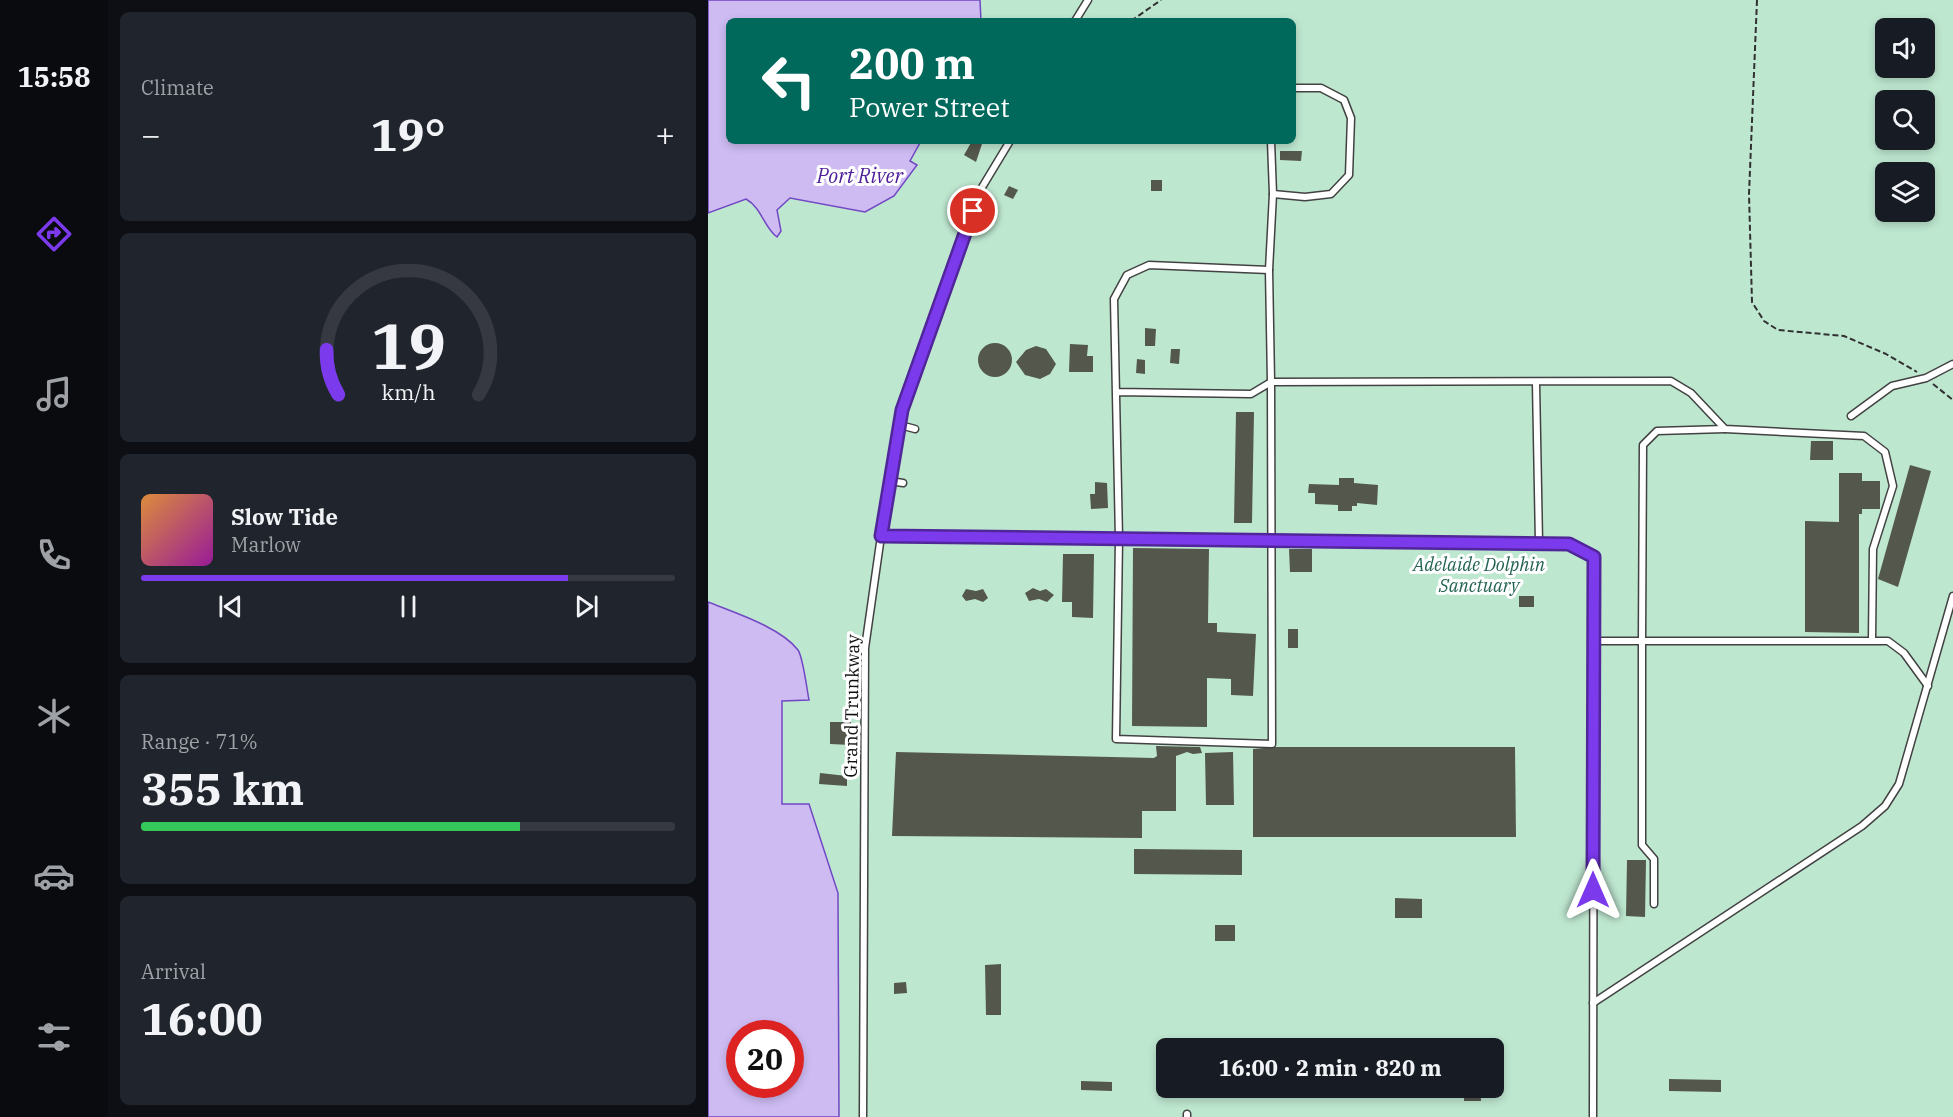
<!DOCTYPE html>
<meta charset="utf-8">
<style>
:root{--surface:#171b24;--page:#20242c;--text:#f1f3f6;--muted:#9ea1a6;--line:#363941;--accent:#7c3aed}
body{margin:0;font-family:"IBM Plex Serif",serif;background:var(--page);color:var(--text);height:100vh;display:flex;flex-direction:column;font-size:22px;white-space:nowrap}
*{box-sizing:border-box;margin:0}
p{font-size:20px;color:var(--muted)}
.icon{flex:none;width:33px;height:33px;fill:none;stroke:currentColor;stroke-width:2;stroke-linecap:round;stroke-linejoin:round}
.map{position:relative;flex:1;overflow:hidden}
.side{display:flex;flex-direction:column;gap:12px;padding:12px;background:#0d0f14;width:600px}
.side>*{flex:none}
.top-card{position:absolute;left:18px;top:18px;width:570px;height:126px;border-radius:9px;box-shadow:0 3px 9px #0003;background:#00695c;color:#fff;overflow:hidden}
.controls{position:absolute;left:1167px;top:18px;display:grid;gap:12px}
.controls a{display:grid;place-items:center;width:60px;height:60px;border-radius:9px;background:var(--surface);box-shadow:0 3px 9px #0003;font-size:30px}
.speed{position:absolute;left:18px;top:1020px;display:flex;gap:12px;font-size:30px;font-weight:700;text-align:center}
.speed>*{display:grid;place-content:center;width:78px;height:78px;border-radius:50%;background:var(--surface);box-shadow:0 3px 9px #0003;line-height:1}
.speed .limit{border:9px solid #d22;background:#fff;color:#111}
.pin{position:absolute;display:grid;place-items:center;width:51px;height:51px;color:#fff;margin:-26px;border:3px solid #fff;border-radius:50%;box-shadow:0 2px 6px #0007}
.me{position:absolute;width:66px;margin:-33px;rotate:0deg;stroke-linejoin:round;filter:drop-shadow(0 0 4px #0008)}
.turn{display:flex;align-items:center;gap:21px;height:126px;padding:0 24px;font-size:27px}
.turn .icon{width:78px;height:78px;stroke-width:2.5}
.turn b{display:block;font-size:42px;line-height:51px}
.big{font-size:45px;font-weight:700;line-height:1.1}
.side .tile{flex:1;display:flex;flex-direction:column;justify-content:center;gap:9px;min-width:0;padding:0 21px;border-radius:9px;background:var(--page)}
.side .dial{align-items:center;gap:0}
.dial svg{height:156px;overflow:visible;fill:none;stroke:var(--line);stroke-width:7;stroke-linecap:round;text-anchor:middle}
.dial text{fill:var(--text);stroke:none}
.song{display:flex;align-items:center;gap:18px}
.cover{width:72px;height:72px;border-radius:9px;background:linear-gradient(135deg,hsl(30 70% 55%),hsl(300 70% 35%))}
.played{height:6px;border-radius:3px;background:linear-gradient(90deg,var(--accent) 80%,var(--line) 80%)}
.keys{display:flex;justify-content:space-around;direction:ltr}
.heat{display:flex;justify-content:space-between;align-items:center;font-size:33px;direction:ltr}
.charge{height:9px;border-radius:4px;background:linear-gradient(90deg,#34c759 71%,var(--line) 0)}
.trip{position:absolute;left:448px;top:1038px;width:348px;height:60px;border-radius:9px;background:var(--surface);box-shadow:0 3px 9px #0003;font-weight:700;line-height:60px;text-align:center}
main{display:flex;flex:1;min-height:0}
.dock{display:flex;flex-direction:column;width:108px;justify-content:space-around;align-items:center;background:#090b0e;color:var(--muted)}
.dock .icon{width:42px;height:42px}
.dock .current{color:var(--accent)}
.dock b{font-size:27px;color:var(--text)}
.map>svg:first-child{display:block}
.park{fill:#bee7d0;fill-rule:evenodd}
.water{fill:#cdbbf2;stroke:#7247c4;stroke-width:1.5;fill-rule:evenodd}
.building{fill:#54574c}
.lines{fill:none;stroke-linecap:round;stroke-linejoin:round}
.lane-casing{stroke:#424242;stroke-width:9}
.path{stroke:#313131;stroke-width:2;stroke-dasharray:6 3;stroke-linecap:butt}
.lane{stroke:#fff;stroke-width:6}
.route-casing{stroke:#51269a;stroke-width:15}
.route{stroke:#7c3aed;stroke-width:10}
.labels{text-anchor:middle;stroke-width:6;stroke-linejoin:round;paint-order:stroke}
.park-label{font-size:18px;font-style:italic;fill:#246353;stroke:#fff}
.street-label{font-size:18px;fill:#0f0f0f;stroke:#fff}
.water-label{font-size:20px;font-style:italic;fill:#4f2199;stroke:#fff}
</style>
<main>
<nav class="dock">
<b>15:58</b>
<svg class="icon current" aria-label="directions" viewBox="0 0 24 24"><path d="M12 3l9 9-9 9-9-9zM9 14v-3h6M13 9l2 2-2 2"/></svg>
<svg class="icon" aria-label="music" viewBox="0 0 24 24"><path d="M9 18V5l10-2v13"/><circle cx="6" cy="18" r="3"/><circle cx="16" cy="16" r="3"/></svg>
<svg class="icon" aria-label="phone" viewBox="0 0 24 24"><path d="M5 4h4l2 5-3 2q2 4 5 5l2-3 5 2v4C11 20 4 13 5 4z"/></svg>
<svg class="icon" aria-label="climate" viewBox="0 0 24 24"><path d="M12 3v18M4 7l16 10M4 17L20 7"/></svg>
<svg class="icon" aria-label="car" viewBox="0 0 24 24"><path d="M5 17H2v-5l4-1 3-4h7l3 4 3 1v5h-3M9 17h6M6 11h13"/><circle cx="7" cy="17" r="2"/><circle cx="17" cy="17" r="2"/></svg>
<svg class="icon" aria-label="filters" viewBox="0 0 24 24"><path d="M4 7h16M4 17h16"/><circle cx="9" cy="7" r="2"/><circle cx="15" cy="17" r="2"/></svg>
</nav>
<section class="side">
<div class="tile"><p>Climate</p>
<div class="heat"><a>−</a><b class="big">19°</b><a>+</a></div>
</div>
<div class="tile dial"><svg viewBox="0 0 100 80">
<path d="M14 69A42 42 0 1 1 86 69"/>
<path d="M14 69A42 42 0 0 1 8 46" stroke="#7c3aed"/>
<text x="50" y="56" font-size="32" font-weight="700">19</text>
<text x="50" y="72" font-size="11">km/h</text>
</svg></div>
<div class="tile">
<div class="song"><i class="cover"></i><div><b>Slow Tide</b><p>Marlow</p></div></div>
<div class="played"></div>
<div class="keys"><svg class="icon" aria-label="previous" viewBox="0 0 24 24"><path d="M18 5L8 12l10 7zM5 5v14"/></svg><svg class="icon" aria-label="pause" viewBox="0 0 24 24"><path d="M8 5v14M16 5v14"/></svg><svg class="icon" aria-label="next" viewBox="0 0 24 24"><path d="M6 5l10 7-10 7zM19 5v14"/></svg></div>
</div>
<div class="tile"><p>Range · 71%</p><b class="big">355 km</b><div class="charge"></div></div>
<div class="tile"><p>Arrival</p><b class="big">16:00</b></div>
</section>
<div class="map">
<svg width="1245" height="1117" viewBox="0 0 1245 1117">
<rect width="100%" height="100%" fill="#f6fef3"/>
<path class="park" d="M0 0H1245V1117H0ZM21 21H585V141H21ZM1178 28H1216V68H1178ZM1178 100H1216V140H1178ZM1178 172H1216V212H1178ZM32 1034H82V1084H32ZM459 1048H786V1088H459Z"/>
<g class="water">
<path d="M0 0H272L273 21H21V141H213L202 161 209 165 186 196 157 212 82 198 69 210 73 231 69 237C56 228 54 208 38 199L0 213Z"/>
<path d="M0 602C27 613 72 627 90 650 95 657 99 690 101 700L74 701V804H101L130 893 131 1117H0ZM32 1034H82V1084H32Z"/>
</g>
<g class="building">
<path d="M264 141H275L268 162 256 155Z"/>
<path d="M572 151H594L593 161 572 160Z"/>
<rect x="443" y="180" width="11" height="11"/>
<path d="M301 186 310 190 305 199 296 195Z"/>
<path d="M437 328 448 329 447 346H437Z"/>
<circle cx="287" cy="360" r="17"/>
<path d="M362 344 380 345 379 356H385V372H361Z"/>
<path d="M328 346 338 349 348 364 342 374 332 379 317 375 308 362 318 350Z"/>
<path d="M463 349H472L471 364 462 363Z"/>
<path d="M429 359 437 360V374L428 373Z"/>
<path d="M528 412H546L544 523H526Z"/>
<path d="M1103 441H1125V460H1102Z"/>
<path d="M1202 465 1223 471 1190 587 1170 579Z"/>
<path d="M1131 473H1154V481H1172V509H1154V514H1151V633L1097 632V521L1131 522Z"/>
<path d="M631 478H646V483L670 485 669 505 649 503V506H644V511H630V505L607 504V493H600L601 484 631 485Z"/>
<path d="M387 482 399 483 400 508 383 509 382 494H387Z"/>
<path d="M425 548 501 549 500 623H509V632L548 634 545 696 523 695V679L499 678V727L424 726Z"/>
<path d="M581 549H604V572H582Z"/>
<path d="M355 554H386L385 618 364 617V602H354Z"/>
<path d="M325 588 332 591 338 589 346 595 339 602 331 599 321 601 317 593Z"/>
<path d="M258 589 268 591 275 589 280 598 275 602 267 599 258 601 254 596Z"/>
<rect x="811" y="596" width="15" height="11"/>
<rect x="580" y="629" width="10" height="19"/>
<path d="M122 722H143V745L122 744Z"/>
<path d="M448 746 492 747 494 753 485 754 479 752 468 756V811H434V838L184 836 188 752 446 758 449 756Z"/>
<path d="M568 747H807L808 837H545V749Z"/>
<path d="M525 752 526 805H498L497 753Z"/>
<path d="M112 773 139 776V786L111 784Z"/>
<path d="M426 849 534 850V875L426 874Z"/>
<path d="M919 860H938L937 917 918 916Z"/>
<path d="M687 898 714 899V918H687Z"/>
<rect x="507" y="925" width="20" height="16"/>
<path d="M293 964V1015H278L277 965Z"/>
<path d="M198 982 199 993 186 994V983Z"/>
<path d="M961 1079 1013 1080V1092L961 1091Z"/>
<path d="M373 1081 404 1082V1091L373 1090Z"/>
<path d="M756 1088H772L773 1101H756Z"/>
</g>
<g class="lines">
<defs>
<g id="lane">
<path d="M367 21 380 0"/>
<path d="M563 141 565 194 597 197 623 194 641 175 643 118 636 100 613 88H585"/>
<path d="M565 194 561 270 563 382 963 381 983 393 1017 429 1156 436 1177 452 1185 486 1165 549 1164 640"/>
<path d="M828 383 831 543"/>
<path d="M408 392 543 394 563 382 564 744 408 739 411 539 406 299 419 275 441 265 561 270"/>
<path d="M1143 416 1184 386 1218 378 1245 364"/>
<path d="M192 425 207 429"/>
<path d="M1017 429 949 431 935 445 934 641H1180L1196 653 1220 686"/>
<path d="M182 481 195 483"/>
<path d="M173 536 831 543 861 545 886 557 885 1117"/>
<path d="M885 641H934V845L946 859V904"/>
<path d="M885 1003 1154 826 1177 806 1191 784 1245 596"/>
<path d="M479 1114V1117"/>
<path d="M155 1117 157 648 173 536 194 410 273 189 302 141"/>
</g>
</defs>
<use href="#lane" class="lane-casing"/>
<g class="path">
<path d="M1049 0 1041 194 1044 302 1056 321 1070 330 1136 336 1178 354 1209 372"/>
<path d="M423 21 453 0"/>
<path d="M1225 384 1245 400"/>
</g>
<use href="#lane" class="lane"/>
</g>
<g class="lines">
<defs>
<path id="route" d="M265 211 194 410 173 536 861 544 886 557 885 890"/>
</defs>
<use href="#route" class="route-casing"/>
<use href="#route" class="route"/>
</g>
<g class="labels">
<g class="park-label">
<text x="771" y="571">Adelaide Dolphin<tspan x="771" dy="21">Sanctuary</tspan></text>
</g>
<g class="street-label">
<text transform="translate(144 706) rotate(-89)" y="6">Grand Trunkway</text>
</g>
<g class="water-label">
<text x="152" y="183">Port River</text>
</g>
</g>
</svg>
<div class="controls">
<a><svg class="icon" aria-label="sound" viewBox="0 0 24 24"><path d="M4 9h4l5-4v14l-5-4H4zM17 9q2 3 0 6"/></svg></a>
<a><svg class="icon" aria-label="search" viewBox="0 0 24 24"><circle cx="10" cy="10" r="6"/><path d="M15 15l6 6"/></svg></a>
<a><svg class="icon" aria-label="layers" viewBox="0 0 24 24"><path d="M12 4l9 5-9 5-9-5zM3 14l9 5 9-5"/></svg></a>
</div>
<div class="speed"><div class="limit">20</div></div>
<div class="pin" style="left:265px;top:211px;background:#d93025"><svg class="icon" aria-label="arrive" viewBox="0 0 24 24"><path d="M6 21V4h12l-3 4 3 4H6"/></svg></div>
<svg class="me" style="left:885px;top:890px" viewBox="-20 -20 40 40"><path d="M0-17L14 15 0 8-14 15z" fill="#7c3aed" stroke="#fff" stroke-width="4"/></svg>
<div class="trip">16:00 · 2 min · 820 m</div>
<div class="top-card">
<div class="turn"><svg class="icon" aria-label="left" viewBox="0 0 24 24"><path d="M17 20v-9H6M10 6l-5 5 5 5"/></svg><div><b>200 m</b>Power Street</div></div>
</div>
</div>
</main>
